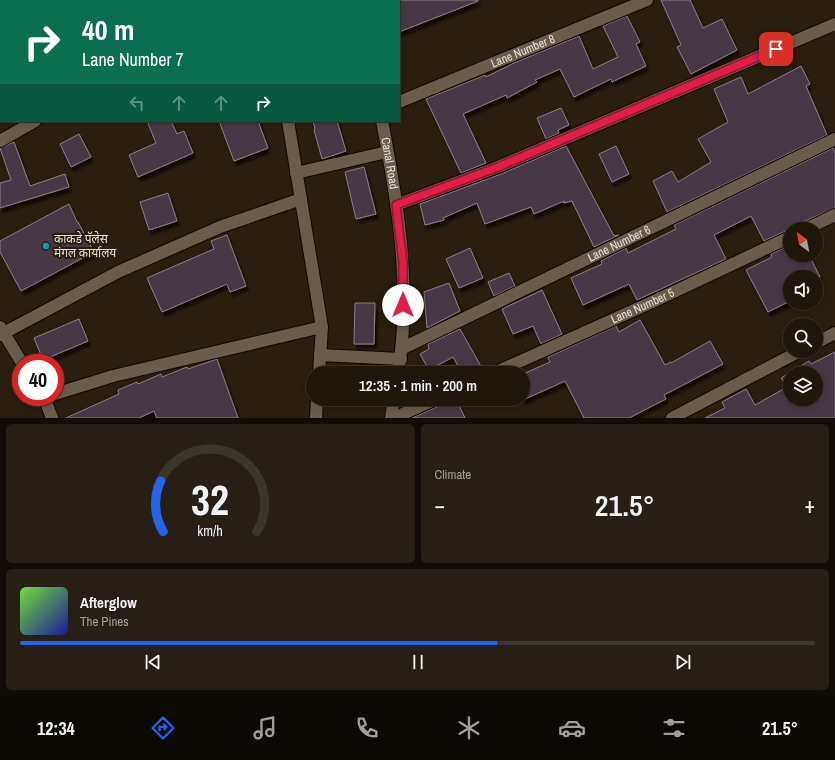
<!DOCTYPE html>
<meta charset="utf-8">
<style>
:root{--surface:#1f160c;--page:#271f15;--text:#f1f3f6;--muted:#a19f9d;--line:#3c352d;--accent:#2563eb}
body{margin:0;font-family:"Archivo Narrow","Noto Sans Devanagari",sans-serif;background:var(--page);color:var(--text);height:100vh;display:flex;flex-direction:column;font-size:15px;white-space:nowrap}
*{box-sizing:border-box;margin:0}
p{font-size:13px;color:var(--muted)}
.icon{flex:none;width:22px;height:22px;fill:none;stroke:currentColor;stroke-width:2;stroke-linecap:round;stroke-linejoin:round}
.map{position:relative;height:418px;overflow:hidden}
.side{display:flex;flex-direction:column;gap:6px;padding:6px;background:#110c07;flex:1}
.side>*{flex:none}
.top-card{position:absolute;left:0px;top:0px;width:400px;height:122px;box-shadow:0 2px 6px #0003,0 0 0 1px var(--line);background:#0b6e4f;color:#fff;overflow:hidden}
.needle{width:26px;rotate:328deg}
.fabs{position:absolute;left:783px;top:222px;display:grid;gap:8px}
.fabs a{display:grid;place-items:center;width:40px;height:40px;border-radius:50%;background:var(--surface);box-shadow:0 2px 6px #0003,0 0 0 1px var(--line);font-size:20px}
.speed{position:absolute;left:12px;top:354px;display:flex;gap:8px;font-size:20px;font-weight:700;text-align:center}
.speed>*{display:grid;place-content:center;width:52px;height:52px;border-radius:50%;background:var(--surface);box-shadow:0 2px 6px #0003,0 0 0 1px var(--line);line-height:1}
.speed .limit{border:6px solid #d22;background:#fff;color:#111}
.pin{position:absolute;display:grid;place-items:center;width:34px;height:34px;color:#fff;margin:-17px;border-radius:8px;box-shadow:0 2px 6px #0006}
.me{position:absolute;width:44px;margin:-22px;rotate:0deg;stroke-linejoin:round;filter:drop-shadow(0 0 3px #0008)}
.turn{display:flex;align-items:center;gap:14px;height:84px;padding:0 16px;font-size:18px}
.turn .icon{width:52px;height:52px;stroke-width:2.5}
.turn b{display:block;font-size:28px;line-height:34px}
.lanes{display:flex;align-items:center;height:38px;padding:0 16px;background:#0003;justify-content:center;gap:20px;direction:ltr}
.lanes .off{opacity:.35}
.big{font-size:30px;font-weight:600;line-height:1.1}
.side .widget{flex:1;display:flex;flex-direction:column;justify-content:center;gap:6px;min-width:0;padding:0 14px;border-radius:6px;background:var(--page)}
.side .dial{align-items:center;gap:0}
.dial svg{height:104px;overflow:visible;fill:none;stroke:var(--line);stroke-width:7;stroke-linecap:round;text-anchor:middle}
.dial text{fill:var(--text);stroke:none}
.song{display:flex;align-items:center;gap:12px}
.cover{width:48px;height:48px;border-radius:6px;background:linear-gradient(135deg,hsl(100 70% 55%),hsl(240 70% 35%))}
.played{height:4px;border-radius:2px;background:linear-gradient(90deg,var(--accent) 60%,var(--line) 60%)}
.keys{display:flex;justify-content:space-around;direction:ltr}
.heat{display:flex;justify-content:space-between;align-items:center;font-size:22px;direction:ltr}
.side .tiles{flex:1;display:grid;gap:6px;grid-template-columns:1fr 1fr}
.widget:last-child{grid-column:span 2}
.trip{position:absolute;left:306px;top:366px;width:224px;height:40px;border-radius:20px;background:var(--surface);box-shadow:0 2px 6px #0003,0 0 0 1px var(--line);font-weight:600;line-height:40px;text-align:center}
.tabs{display:flex;height:64px;justify-content:space-around;align-items:center;background:#0c0905;color:var(--muted)}
.tabs .icon{width:28px;height:28px}
.tabs .on{color:var(--accent)}
.tabs b{font-size:18px;color:var(--text)}
.map>svg:first-child{display:block}
.building{fill:#473845;stroke:#8c7b8a;fill-rule:evenodd;filter:url(#shadow)}
.lines{fill:none;stroke-linecap:round;stroke-linejoin:round}
.minor-casing{stroke:#110800;stroke-width:14}
.minor{stroke:#695c4d;stroke-width:12}
.route-casing{stroke:#92132f;stroke-width:10}
.route{stroke:#e11d48;stroke-width:7}
.culture-dot{fill:#0f9aa8;stroke:#291e10;stroke-width:1.5}
.labels{text-anchor:middle;stroke-width:4;stroke-linejoin:round;paint-order:stroke}
.street-label{font-size:12px;fill:#e8e1d8;stroke:#291e10}
.poi-label{font-size:12px;fill:#e8e1d8;stroke:#291e10;text-anchor:start}
</style>
<div class="map">
<svg width="835" height="418" viewBox="0 0 835 418">
<defs>
<filter id="shadow"><feDropShadow dx="2.5" dy="4.5" stdDeviation="1" flood-color="#0009"/></filter>
</defs>
<rect width="100%" height="100%" fill="#291e10"/>
<g class="building">
<path d="M399 0H478V1L399 32Z"/>
<path d="M661 0H690L703 28 722 19 737 50 691 74 677 47 681 45Z"/>
<path d="M627 16 640 42 636 44 646 66 612 82 611 79 574 97 560 69 535 80 537 82 507 98 506 95 463 114 486 163 461 173 426 99 485 75 486 77 514 63 579 36 593 69 618 57 603 26Z"/>
<path d="M801 66 810 84 806 86 827 135 667 212 653 181 672 171 678 182 711 162 698 139 728 122 714 89 741 77 748 94Z"/>
<path d="M561 108 569 125 558 130 559 133 546 139 537 118Z"/>
<path d="M147 121H171L177 134 184 131 193 153 138 177 129 155 156 143Z"/>
<path d="M219 121H258L268 148 234 161Z"/>
<path d="M313 121H337L346 151 322 159 314 130 315 129Z"/>
<path d="M79 134 91 157 71 167 60 144Z"/>
<path d="M14 142 30 186 65 174 69 187 0 208V183L11 180 0 148Z"/>
<path d="M566 146 614 236 619 235 594 247 572 201 564 203V201L534 214 531 207 485 224 477 203 443 218 444 220 425 225 420 204 501 174Z"/>
<path d="M616 146 629 174 612 182 599 154Z"/>
<path d="M833 148 835 153V208L803 222 798 229H790L764 241 751 216 714 235 726 259 637 300 629 284 583 305 571 278 602 264 601 261 626 248 628 253 676 229 674 225Z"/>
<path d="M364 167 376 214 356 219 345 172Z"/>
<path d="M168 193 177 221 149 230 140 202Z"/>
<path d="M69 204 77 222H78L94 252 21 291 0 252V241Z"/>
<path d="M227 235 246 286 230 292 227 284 162 312 147 278 214 249 211 241Z"/>
<path d="M790 245V255H809L820 277H790V301L768 312 746 270 772 257 771 254Z"/>
<path d="M470 248 483 278 459 288 446 259Z"/>
<path d="M509 273 515 286 494 296 488 282Z"/>
<path d="M449 283 460 311 427 328 424 292Z"/>
<path d="M542 290 562 334 541 344 533 326 513 334 502 309Z"/>
<path d="M355 303H375L374 344H354Z"/>
<path d="M79 319 88 341 43 360 34 338Z"/>
<path d="M640 320 665 365 671 362V363L710 341 723 364 664 395 666 399 629 418H584L565 381 523 400V374L550 362 548 357 616 326 619 332Z"/>
<path d="M460 329 482 368 473 373H462L453 357 429 370 420 354 429 349 428 344Z"/>
<path d="M835 352V418H705L725 408 722 402 746 389 755 405 787 387 781 378 809 361 811 364ZM790 373H816V399H790Z"/>
<path d="M217 359 238 418H157L154 411 139 418H66L119 394 118 390 137 382 138 384 161 374 162 377 187 367 188 369Z"/>
<path d="M448 399H456L465 418H412L439 406Z"/>
</g>
<g class="lines">
<defs>
<g id="minor">
<path d="M267 0V1"/>
<path d="M356 0 357 1"/>
<path d="M248 1 250 0"/>
<path d="M368 1 370 0"/>
<path id="s1" d="M399 102 647 0"/>
<path d="M288 121 322 327 319 373"/>
<path id="s2" d="M382 121C398 203 412 290 398 373"/>
<path d="M0 141 35 121"/>
<path d="M296 173 387 152"/>
<path d="M396 205 498 167 835 24"/>
<path d="M806 229 835 215"/>
<path d="M0 327 22 363"/>
<path d="M0 335 118 272 220 227 301 199"/>
<path d="M816 343 835 333"/>
<path id="s3" d="M403 348 835 139"/>
<path d="M320 355 401 359"/>
<path id="s4" d="M494 373 650 303 790 237"/>
<path d="M55 394 113 376 322 327"/>
<path d="M44 397 52 418"/>
<path d="M316 418 317 399"/>
<path d="M391 418 394 399"/>
<path d="M394 418 436 399"/>
<path d="M672 418 800 351"/>
</g>
</defs>
<use href="#minor" class="minor-casing"/>
<use href="#minor" class="minor"/>
</g>
<g class="lines">
<defs>
<path id="route" d="M403 305V262L396 205 498 167 776 49"/>
</defs>
<use href="#route" class="route-casing"/>
<use href="#route" class="route"/>
</g>
<circle class="culture-dot" cx="46" cy="246" r="4"/>
<g class="labels">
<g class="street-label">
<text dy="4" stroke="none"><textPath href="#s1" startOffset="134">Lane Number 8</textPath></text>
<text dy="4" stroke="none"><textPath href="#s2" startOffset="43">Canal Road</textPath></text>
<text dy="4" stroke="none"><textPath href="#s3" startOffset="240">Lane Number 6</textPath></text>
<text dy="4" stroke="none"><textPath href="#s4" startOffset="163">Lane Number 5</textPath></text>
</g>
<g class="poi-label">
<text x="54" y="243">काकडे पॅलेस<tspan x="54" dy="14">मंगल कार्यालय</tspan></text>
</g>
</g>
</svg>
<div class="fabs">
<a><svg class="needle" viewBox="-14 -14 28 28"><path d="M0-13l5 13h-10z" fill="#e53935"/><path d="M0 13l5-13h-10z" fill="#a19f9d"/></svg></a>
<a><svg class="icon" aria-label="sound" viewBox="0 0 24 24"><path d="M4 9h4l5-4v14l-5-4H4zM17 9q2 3 0 6"/></svg></a>
<a><svg class="icon" aria-label="search" viewBox="0 0 24 24"><circle cx="10" cy="10" r="6"/><path d="M15 15l6 6"/></svg></a>
<a><svg class="icon" aria-label="layers" viewBox="0 0 24 24"><path d="M12 4l9 5-9 5-9-5zM3 14l9 5 9-5"/></svg></a>
</div>
<div class="speed"><div class="limit">40</div></div>
<div class="pin" style="left:776px;top:49px;background:#d93025"><svg class="icon" aria-label="arrive" viewBox="0 0 24 24"><path d="M6 21V4h12l-3 4 3 4H6"/></svg></div>
<svg class="me" style="left:403px;top:305px" viewBox="-20 -20 40 40"><circle r="19" fill="#fff"/><path d="M0-13L10 11 0 6-10 11z" fill="#e11d48"/></svg>
<div class="trip">12:35 · 1 min · 200 m</div>
<div class="top-card">
<div class="turn"><svg class="icon" aria-label="right" viewBox="0 0 24 24"><path d="M7 20v-9h11M14 6l5 5-5 5"/></svg><div><b>40 m</b>Lane Number 7</div></div>
<div class="lanes"><svg class="icon off" aria-label="left" viewBox="0 0 24 24"><path d="M17 20v-9H6M10 6l-5 5 5 5"/></svg><svg class="icon off" aria-label="ahead" viewBox="0 0 24 24"><path d="M12 20V5M6 11l6-6 6 6"/></svg><svg class="icon off" aria-label="ahead" viewBox="0 0 24 24"><path d="M12 20V5M6 11l6-6 6 6"/></svg><svg class="icon" aria-label="right" viewBox="0 0 24 24"><path d="M7 20v-9h11M14 6l5 5-5 5"/></svg></div>
</div>
</div>
<section class="side">
<div class="tiles">
<div class="widget dial"><svg viewBox="0 0 100 80">
<path d="M14 69A42 42 0 1 1 86 69"/>
<path d="M14 69A42 42 0 0 1 12 30" stroke="#2563eb"/>
<text x="50" y="56" font-size="32" font-weight="700">32</text>
<text x="50" y="72" font-size="11">km/h</text>
</svg></div>
<div class="widget"><p>Climate</p>
<div class="heat"><a>−</a><b class="big">21.5°</b><a>+</a></div>
</div>
<div class="widget">
<div class="song"><i class="cover"></i><div><b>Afterglow</b><p>The Pines</p></div></div>
<div class="played"></div>
<div class="keys"><svg class="icon" aria-label="previous" viewBox="0 0 24 24"><path d="M18 5L8 12l10 7zM5 5v14"/></svg><svg class="icon" aria-label="pause" viewBox="0 0 24 24"><path d="M8 5v14M16 5v14"/></svg><svg class="icon" aria-label="next" viewBox="0 0 24 24"><path d="M6 5l10 7-10 7zM19 5v14"/></svg></div>
</div>
</div>
</section>
<nav class="tabs">
<b>12:34</b>
<svg class="icon on" aria-label="directions" viewBox="0 0 24 24"><path d="M12 3l9 9-9 9-9-9zM9 14v-3h6M13 9l2 2-2 2"/></svg>
<svg class="icon" aria-label="music" viewBox="0 0 24 24"><path d="M9 18V5l10-2v13"/><circle cx="6" cy="18" r="3"/><circle cx="16" cy="16" r="3"/></svg>
<svg class="icon" aria-label="phone" viewBox="0 0 24 24"><path d="M5 4h4l2 5-3 2q2 4 5 5l2-3 5 2v4C11 20 4 13 5 4z"/></svg>
<svg class="icon" aria-label="climate" viewBox="0 0 24 24"><path d="M12 3v18M4 7l16 10M4 17L20 7"/></svg>
<svg class="icon" aria-label="car" viewBox="0 0 24 24"><path d="M5 17H2v-5l4-1 3-4h7l3 4 3 1v5h-3M9 17h6M6 11h13"/><circle cx="7" cy="17" r="2"/><circle cx="17" cy="17" r="2"/></svg>
<svg class="icon" aria-label="filters" viewBox="0 0 24 24"><path d="M4 7h16M4 17h16"/><circle cx="9" cy="7" r="2"/><circle cx="15" cy="17" r="2"/></svg>
<b>21.5°</b>
</nav>
